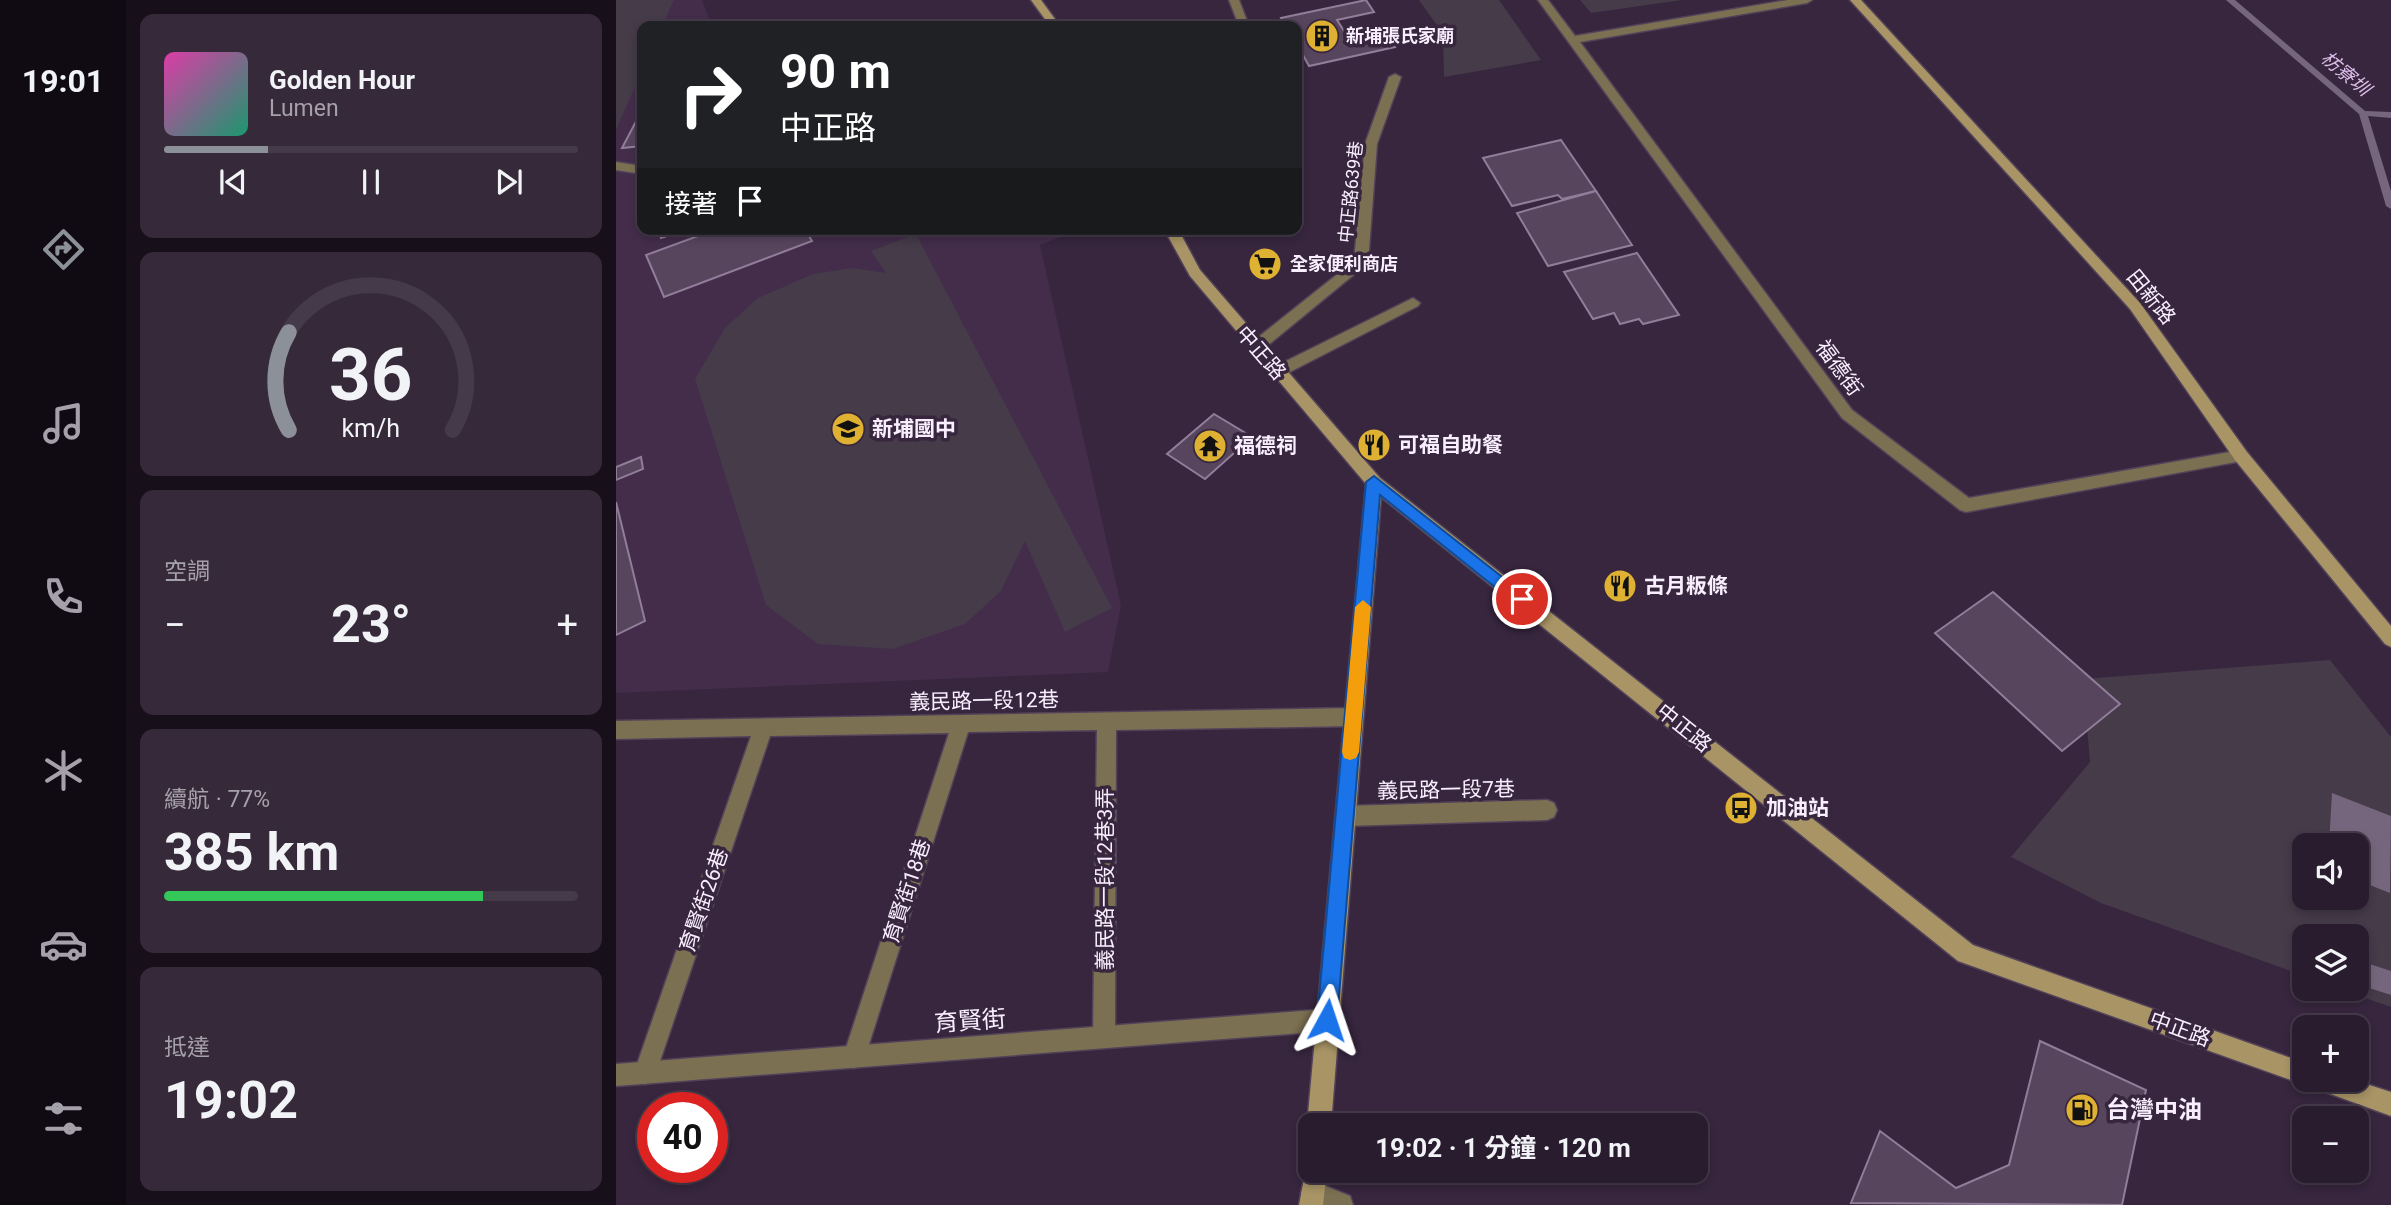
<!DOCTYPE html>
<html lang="zh-TW">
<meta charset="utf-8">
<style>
:root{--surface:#291c2e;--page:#35293a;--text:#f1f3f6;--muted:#a5a1aa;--line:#453a4a;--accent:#8c9099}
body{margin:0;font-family:Roboto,"Noto Sans TC",sans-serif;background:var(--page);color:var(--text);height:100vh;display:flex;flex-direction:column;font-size:26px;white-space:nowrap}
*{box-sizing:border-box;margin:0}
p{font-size:23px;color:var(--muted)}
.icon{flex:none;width:38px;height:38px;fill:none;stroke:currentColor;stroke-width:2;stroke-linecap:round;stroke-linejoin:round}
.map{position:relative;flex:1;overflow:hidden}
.side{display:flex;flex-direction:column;gap:14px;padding:14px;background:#170f19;width:490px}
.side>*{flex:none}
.banner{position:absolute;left:21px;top:21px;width:665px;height:214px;border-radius:14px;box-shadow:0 4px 10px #0003,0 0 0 2px var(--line);background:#202124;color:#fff;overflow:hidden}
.fabs{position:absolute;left:1676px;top:833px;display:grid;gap:14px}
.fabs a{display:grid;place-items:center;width:77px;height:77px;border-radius:14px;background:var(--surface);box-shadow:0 4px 10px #0003,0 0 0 2px var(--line);font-size:35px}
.speed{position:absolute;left:21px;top:1092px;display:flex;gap:14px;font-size:35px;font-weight:700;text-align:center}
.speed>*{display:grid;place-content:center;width:91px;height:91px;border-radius:50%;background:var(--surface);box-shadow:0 4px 10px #0003,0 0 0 2px var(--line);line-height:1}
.speed .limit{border:10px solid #d22;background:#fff;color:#111}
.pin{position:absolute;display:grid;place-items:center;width:60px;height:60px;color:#fff;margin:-30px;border:4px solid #fff;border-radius:50%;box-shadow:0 2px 7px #0007}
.me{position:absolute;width:77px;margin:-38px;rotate:5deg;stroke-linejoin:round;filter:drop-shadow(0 0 5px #0008)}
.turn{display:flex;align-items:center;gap:24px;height:147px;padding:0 28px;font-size:32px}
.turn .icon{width:91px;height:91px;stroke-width:2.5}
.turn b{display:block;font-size:49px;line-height:60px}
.then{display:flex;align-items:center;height:66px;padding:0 28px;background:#0003;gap:14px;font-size:26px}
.big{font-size:52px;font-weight:700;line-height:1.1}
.side .widget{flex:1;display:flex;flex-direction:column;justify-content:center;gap:10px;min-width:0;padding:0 24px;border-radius:14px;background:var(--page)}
.side .dial{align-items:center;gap:0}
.dial svg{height:182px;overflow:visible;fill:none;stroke:var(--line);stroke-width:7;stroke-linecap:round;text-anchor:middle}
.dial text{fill:var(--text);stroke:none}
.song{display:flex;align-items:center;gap:21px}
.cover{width:84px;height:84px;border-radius:10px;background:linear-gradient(135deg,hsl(320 70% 55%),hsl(160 70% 35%))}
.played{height:7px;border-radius:4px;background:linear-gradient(90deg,var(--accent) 25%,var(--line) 25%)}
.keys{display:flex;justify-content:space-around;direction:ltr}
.heat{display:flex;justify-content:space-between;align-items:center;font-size:38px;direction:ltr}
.charge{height:10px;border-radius:5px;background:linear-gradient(90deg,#34c759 77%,var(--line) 0)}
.trip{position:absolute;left:682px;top:1113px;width:410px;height:70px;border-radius:14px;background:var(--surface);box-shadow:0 4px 10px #0003,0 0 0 2px var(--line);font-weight:700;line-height:70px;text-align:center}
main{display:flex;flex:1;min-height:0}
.tab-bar{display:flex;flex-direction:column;width:126px;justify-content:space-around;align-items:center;background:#100b12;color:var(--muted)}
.tab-bar .icon{width:49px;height:49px}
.tab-bar .current{color:var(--accent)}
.tab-bar b{font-size:32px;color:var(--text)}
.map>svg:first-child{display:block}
.built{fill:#432d4b}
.green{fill:#453b49;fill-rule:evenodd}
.water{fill:#76667d}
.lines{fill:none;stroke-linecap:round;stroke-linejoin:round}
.stream{fill:#76667d;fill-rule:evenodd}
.building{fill:#57455e;stroke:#917d99;stroke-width:2}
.lane-casing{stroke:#524259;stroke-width:3}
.street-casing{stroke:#524259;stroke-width:3}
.secondary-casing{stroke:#524259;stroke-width:3}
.lane{fill:#7c7052;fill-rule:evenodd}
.street{fill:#7c7052;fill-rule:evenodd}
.secondary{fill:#a89465;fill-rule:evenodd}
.route{fill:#1a73e8;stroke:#114b97;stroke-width:2}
.slow{fill:#f59e0b}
.labels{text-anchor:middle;stroke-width:7;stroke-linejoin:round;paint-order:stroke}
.far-poi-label{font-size:18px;font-weight:bold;fill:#f9eefe;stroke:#37263e;text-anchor:start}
.far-street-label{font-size:18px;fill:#f9eefe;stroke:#37263e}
.far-water-label{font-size:19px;font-style:italic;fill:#dcbce8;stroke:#37263e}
.street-label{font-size:21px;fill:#f9eefe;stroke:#37263e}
.poi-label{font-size:21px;font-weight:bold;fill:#f9eefe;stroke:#37263e;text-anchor:start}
.near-street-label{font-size:24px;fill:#f9eefe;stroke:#37263e}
.near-poi-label{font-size:24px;font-weight:bold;fill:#f9eefe;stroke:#37263e;text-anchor:start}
</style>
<main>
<nav class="tab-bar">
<b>19:01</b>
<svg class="icon current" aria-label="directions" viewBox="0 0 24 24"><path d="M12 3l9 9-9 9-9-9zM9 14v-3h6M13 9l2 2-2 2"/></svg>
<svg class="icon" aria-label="music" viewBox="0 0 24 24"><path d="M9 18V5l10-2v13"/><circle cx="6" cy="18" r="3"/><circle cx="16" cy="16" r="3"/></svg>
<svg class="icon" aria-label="phone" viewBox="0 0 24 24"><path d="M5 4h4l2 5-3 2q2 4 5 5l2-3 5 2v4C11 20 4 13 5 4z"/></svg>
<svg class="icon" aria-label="climate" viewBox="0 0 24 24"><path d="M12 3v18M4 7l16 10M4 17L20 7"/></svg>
<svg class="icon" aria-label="car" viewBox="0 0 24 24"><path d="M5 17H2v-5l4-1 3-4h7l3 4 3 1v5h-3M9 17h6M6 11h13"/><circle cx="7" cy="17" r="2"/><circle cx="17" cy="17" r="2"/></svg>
<svg class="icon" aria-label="filters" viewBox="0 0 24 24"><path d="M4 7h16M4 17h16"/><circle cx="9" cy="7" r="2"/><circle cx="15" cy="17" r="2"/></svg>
</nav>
<section class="side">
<div class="widget">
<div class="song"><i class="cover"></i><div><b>Golden Hour</b><p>Lumen</p></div></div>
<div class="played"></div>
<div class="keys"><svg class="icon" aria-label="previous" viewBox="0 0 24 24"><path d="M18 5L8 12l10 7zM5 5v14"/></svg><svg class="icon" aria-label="pause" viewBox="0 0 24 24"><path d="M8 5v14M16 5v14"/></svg><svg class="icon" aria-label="next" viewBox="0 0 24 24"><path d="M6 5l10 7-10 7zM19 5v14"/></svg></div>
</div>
<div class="widget dial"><svg viewBox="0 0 100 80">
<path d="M14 69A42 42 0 1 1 86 69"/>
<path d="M14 69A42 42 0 0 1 14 26" stroke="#8c9099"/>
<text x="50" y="56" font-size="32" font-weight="700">36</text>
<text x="50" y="72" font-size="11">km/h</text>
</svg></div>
<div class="widget"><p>空調</p>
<div class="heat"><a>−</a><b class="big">23°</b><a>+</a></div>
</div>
<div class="widget"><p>續航 · 77%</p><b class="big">385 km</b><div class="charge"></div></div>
<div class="widget"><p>抵達</p><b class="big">19:02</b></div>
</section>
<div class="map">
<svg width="1775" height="1205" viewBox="0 0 1775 1205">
<rect width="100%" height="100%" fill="#37263e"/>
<path class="built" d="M0 0H86L94 21 145 20 144 26H26V229H465L424 245 505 605 492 672 0 693Z"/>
<g class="green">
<path d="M0 0H58L46 26H26V71L0 130Z"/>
<path d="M803 0H883L925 60 828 77 827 34Z"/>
<path d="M964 0H1066L975 13Z"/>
<path d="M300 234 496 608 449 632 409 541 385 591 349 624 277 649 202 644 150 605 79 379 109 328 142 298 197 274 236 268 270 273 255 251Z"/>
<path d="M1714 660 1775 737V1007L1723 989H1741V936H1689V976L1485 903 1395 857 1474 762 1467 679ZM1689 845H1741V898H1689Z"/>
</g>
<g class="water">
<path d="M1716 793 1775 816 1774 893 1741 880V845H1713Z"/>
<path d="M1741 960 1775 971V995L1741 984Z"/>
</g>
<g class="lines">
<path class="stream" d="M1610 0H1619L1749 111 1775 112V118L1752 116 1775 191V209L1770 206 1743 114Z"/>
</g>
<g class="building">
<path d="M750 0 758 12 721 20 734 40 769 32 779 47 693 66 681 44V26H670L665 18Z"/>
<path d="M26 110V146L6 148Z"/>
<path d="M945 140 980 191 946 199 942 195 896 206 867 158Z"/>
<path d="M980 191 1016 245 932 266 901 213Z"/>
<path d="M42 229H72L45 238Z"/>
<path d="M101 229H189L196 241 48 297 30 255Z"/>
<path d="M1021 253 1063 315 1027 324 1023 319 1004 324 998 313 977 319 948 272Z"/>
<path d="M598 414 636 437 589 479 551 454Z"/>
<path d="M25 457 27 469 0 480V467Z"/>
<path d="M0 502 29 621 0 635Z"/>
<path d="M1377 592 1504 704 1446 751 1319 633Z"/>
<path d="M1424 1041 1530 1090 1506 1205 1235 1203 1264 1131 1340 1188 1393 1165Z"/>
</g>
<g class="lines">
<defs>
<g id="lane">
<path d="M779 74 785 77 761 144 752 263 645 351H635V343L738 261 749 144 773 77Z"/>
<path d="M0 162 26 166V174L0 170Z"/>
<path d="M383 229H408C403 235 388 235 383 229Z"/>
<path d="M797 298 804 303 802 306 666 376H656L654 372 656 368Z"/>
<path d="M737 708 744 711 746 717 744 723 737 726 500 730 499 1037 496 1045 488 1048 480 1045 477 1037 481 730 352 732 249 1057 246 1065 238 1068 230 1065 227 1057 333 733 154 736 40 1073 37 1081 29 1084 21 1081 18 1073 135 736 0 739V721Z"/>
<path d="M931 800 938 803 941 810 938 817 931 820 729 826 722 823 719 816 722 809 729 806Z"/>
</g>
<g id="street">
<path d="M613 0H623L633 26H623Z"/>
<path d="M922 0H932L959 36 1172 0H1196L1191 3 964 42 1236 410 1353 498 1625 450 1633 456 1631 460 1350 512 1344 510 1226 418Z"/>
<path d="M711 1009 719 1012 722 1020 719 1028 711 1031 0 1086V1064Z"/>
<path d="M697 1181 734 1196 737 1205H697L688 1202 685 1193 688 1184Z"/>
</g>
<g id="secondary">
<path d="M415 0H425L444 26H434Z"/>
<path d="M1234 0H1245L1524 303 1631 452 1775 626V647L1769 644 1619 460 1514 309Z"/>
<path d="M548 229H562L584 270 764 478 1357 945 1689 1063V1080H1738L1775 1092V1116L1698 1088 1696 1083 1689 1085 1342 961 765 497 715 1125H695V1133L691 1125 750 484 574 276Z"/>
<path d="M695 1161V1171H711L707 1205H683L691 1163Z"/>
</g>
</defs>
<use href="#lane" class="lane-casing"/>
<use href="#street" class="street-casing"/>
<use href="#secondary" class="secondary-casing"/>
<use href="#lane" class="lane"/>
<use href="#street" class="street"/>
<use href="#secondary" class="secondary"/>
</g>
<path class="route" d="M758 476 914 599 906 606 900 604 764 495 721 1020 719 1027 711 1030 704 1027 701 1020 750 482Z"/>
<path class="slow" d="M747 600 755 607 743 752 740 758 734 760 728 758 726 752 739 607Z"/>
<defs>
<symbol id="building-disc" viewBox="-11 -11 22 22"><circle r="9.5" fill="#deb133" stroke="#37263e"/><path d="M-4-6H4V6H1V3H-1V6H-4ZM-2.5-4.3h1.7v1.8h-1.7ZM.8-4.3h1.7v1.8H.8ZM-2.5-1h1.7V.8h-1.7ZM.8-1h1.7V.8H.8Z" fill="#111"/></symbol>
<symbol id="supermarket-disc" viewBox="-11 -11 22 22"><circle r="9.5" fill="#deb133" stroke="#37263e"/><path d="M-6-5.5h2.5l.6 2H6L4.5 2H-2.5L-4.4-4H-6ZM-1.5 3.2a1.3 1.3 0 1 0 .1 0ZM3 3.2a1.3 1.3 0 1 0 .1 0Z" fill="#111"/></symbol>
<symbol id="school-disc" viewBox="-11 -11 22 22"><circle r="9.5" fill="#deb133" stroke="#37263e"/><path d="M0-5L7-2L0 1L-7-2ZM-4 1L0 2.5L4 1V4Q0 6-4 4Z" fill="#111"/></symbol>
<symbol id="restaurant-disc" viewBox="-11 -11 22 22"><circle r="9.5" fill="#deb133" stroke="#37263e"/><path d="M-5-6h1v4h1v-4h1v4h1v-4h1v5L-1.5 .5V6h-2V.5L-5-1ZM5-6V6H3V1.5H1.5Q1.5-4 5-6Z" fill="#111"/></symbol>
<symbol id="temple-disc" viewBox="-11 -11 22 22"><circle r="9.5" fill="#deb133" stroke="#37263e"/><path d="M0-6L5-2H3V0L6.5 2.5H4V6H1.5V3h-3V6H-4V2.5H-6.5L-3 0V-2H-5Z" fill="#111"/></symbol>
<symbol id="bus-disc" viewBox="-11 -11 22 22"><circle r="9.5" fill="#deb133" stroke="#37263e"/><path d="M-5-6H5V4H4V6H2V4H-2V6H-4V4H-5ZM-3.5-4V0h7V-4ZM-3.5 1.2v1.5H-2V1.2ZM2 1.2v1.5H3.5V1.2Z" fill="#111"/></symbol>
<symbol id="fuel-disc" viewBox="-11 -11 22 22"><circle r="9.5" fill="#deb133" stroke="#37263e"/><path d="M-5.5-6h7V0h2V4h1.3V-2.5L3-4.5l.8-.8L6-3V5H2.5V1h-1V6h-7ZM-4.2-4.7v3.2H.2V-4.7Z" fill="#111"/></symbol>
</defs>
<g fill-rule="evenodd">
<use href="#building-disc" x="687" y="17" width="38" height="38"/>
<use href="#supermarket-disc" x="630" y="245" width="38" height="38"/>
<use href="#school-disc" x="213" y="410" width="38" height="38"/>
<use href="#restaurant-disc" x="739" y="426" width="38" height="38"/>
<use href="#temple-disc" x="575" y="427" width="38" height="38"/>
<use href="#restaurant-disc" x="985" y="567" width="38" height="38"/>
<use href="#bus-disc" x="1106" y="789" width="38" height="38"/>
<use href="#fuel-disc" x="1447" y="1091" width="38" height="38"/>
</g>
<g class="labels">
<g class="far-poi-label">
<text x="730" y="42">新埔張氏家廟</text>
<text x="674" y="270">全家便利商店</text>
</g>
<g class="far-street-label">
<text transform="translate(735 192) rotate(-84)" y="6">中正路639巷</text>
</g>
<g class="far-water-label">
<text transform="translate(1730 73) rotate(40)" y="7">枋寮圳</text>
</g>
<g class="street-label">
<text transform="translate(1535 297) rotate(51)" y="7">田新路</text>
<text transform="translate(645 353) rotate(49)" y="7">中正路</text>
<text transform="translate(1223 368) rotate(54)" y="7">福德街</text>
<text transform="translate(368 701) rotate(-1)" y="7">義民路一段12巷</text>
<text transform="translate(1068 728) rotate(39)" y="7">中正路</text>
<text transform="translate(830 790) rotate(-1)" y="7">義民路一段7巷</text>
<text transform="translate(489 879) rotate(-90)" y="7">義民路一段12巷3弄</text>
<text transform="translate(291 891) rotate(-72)" y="7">育賢街18巷</text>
<text transform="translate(88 900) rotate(-71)" y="7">育賢街26巷</text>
<text transform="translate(1564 1029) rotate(20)" y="7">中正路</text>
</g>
<g class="poi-label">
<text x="256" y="436">新埔國中</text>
<text x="782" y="452">可福自助餐</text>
<text x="618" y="453">福德祠</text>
<text x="1028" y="593">古月粄條</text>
<text x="1150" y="815">加油站</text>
</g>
<g class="near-street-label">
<text transform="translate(354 1021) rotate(-4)" y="8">育賢街</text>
</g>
<g class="near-poi-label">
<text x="1490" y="1118">台灣中油</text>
</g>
</g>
</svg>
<div class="fabs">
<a><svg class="icon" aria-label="sound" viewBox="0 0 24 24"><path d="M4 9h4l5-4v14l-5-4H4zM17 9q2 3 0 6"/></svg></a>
<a><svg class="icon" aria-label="layers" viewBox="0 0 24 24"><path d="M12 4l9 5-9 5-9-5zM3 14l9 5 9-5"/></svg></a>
<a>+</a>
<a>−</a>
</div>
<div class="speed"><div class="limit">40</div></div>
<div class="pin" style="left:906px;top:599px;background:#d93025"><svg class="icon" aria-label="arrive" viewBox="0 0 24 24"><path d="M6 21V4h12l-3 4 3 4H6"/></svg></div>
<svg class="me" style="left:711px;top:1020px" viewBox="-20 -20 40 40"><path d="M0-17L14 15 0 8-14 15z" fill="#1a73e8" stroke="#fff" stroke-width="4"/></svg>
<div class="trip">19:02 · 1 分鐘 · 120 m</div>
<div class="banner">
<div class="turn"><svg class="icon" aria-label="right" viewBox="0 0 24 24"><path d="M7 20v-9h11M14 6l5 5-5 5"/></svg><div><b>90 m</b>中正路</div></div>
<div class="then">接著<svg class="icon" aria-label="arrive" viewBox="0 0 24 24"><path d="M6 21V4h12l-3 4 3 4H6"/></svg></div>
</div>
</div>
</main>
